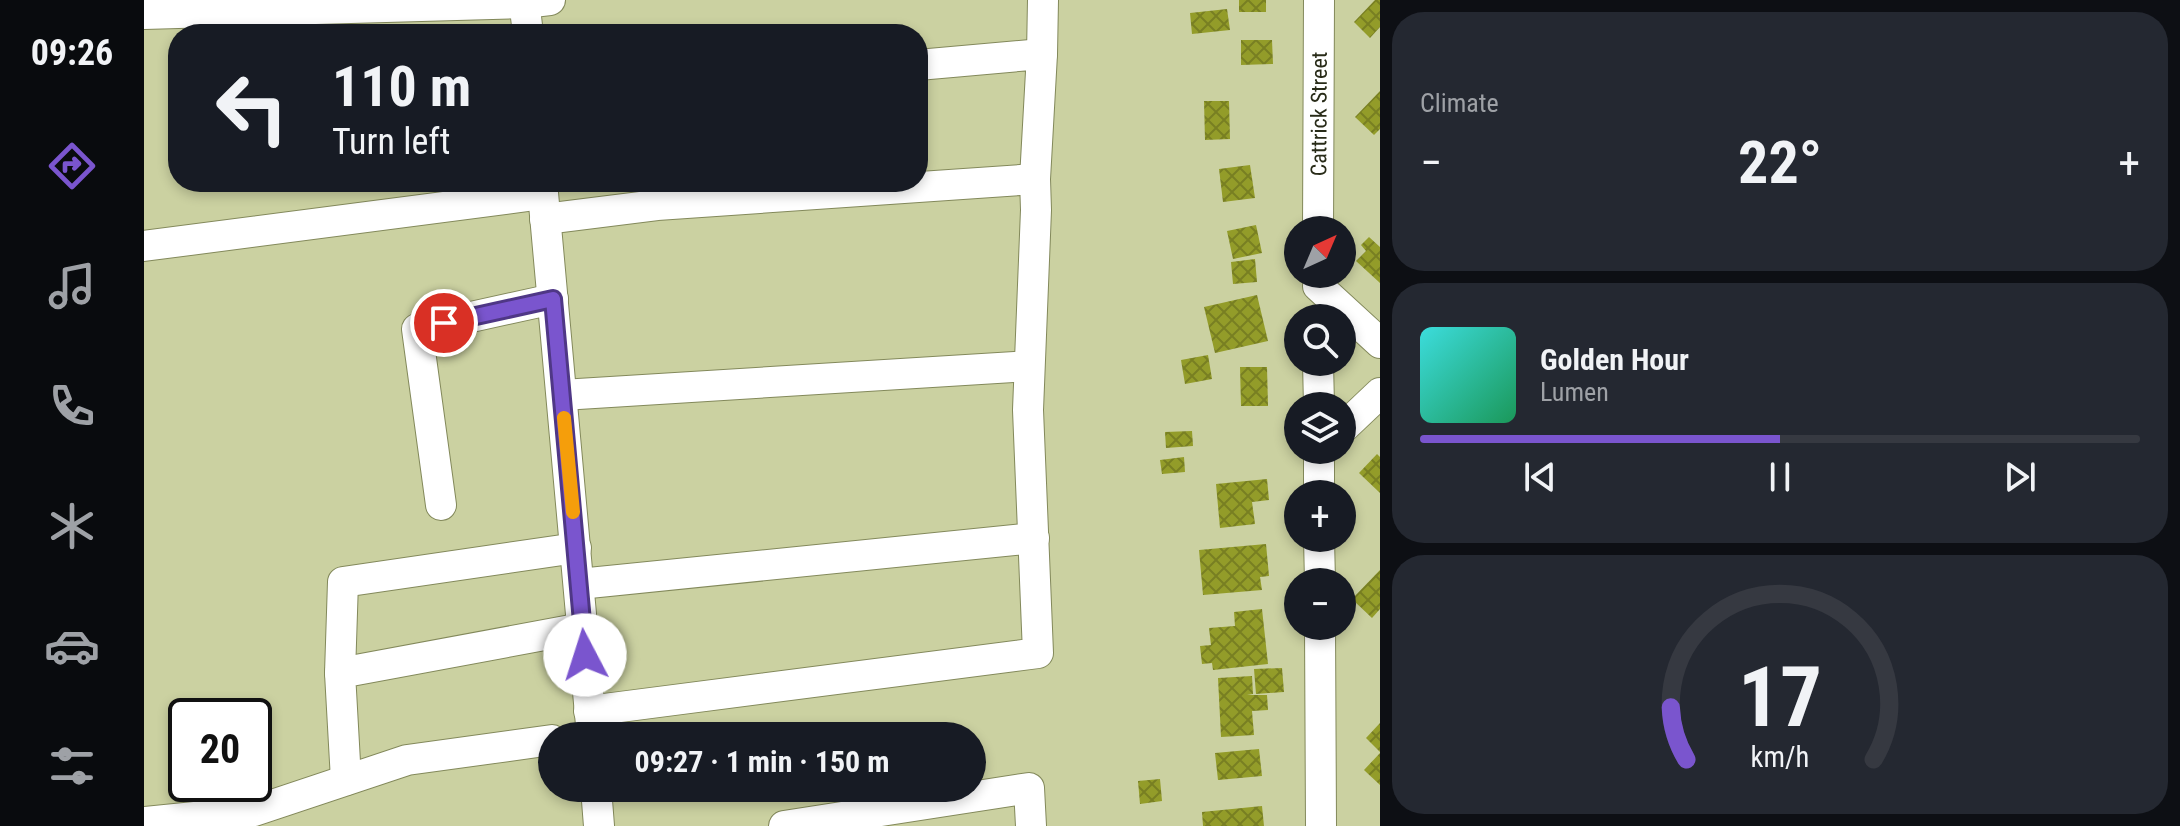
<!DOCTYPE html>
<meta charset="utf-8">
<style>
:root{--surface:#171b24;--page:#242831;--text:#f1f3f6;--muted:#9ea1a6;--line:#363941;--accent:#7a55ce}
body{margin:0;font-family:"Roboto Condensed",sans-serif;background:var(--page);color:var(--text);height:100vh;display:flex;flex-direction:column;font-size:30px;white-space:nowrap}
*{box-sizing:border-box;margin:0}
p{font-size:26px;color:var(--muted)}
.icon{flex:none;width:44px;height:44px;fill:none;stroke:currentColor;stroke-width:2;stroke-linecap:round;stroke-linejoin:round}
.map{position:relative;flex:1;overflow:hidden}
.sheet{display:flex;flex-direction:column;gap:12px;padding:12px;background:#0d0f14;width:800px}
.sheet>*{flex:none}
.guide{position:absolute;left:24px;top:24px;width:760px;height:168px;border-radius:32px;box-shadow:0 4px 12px #0003;background:#171b24;color:var(--text);overflow:hidden}
.needle{width:52px;rotate:44deg}
.buttons{position:absolute;left:1140px;top:216px;display:grid;gap:16px}
.buttons a{display:grid;place-items:center;width:72px;height:72px;border-radius:50%;background:var(--surface);box-shadow:0 4px 12px #0003;font-size:40px}
.speed{position:absolute;left:24px;top:698px;display:flex;gap:16px;font-size:40px;font-weight:700;text-align:center}
.speed>*{display:grid;place-content:center;width:104px;height:104px;border-radius:50%;background:var(--surface);box-shadow:0 4px 12px #0003;line-height:1}
.speed .limit{border:4px solid #111;border-radius:12px;background:#fff;color:#111}
.pin{position:absolute;display:grid;place-items:center;width:68px;height:68px;color:#fff;margin:-34px;border:4px solid #fff;border-radius:50%;box-shadow:0 2px 8px #0007}
.me{position:absolute;width:88px;margin:-44px;rotate:355deg;stroke-linejoin:round;filter:drop-shadow(0 0 6px #0008)}
.turn{display:flex;align-items:center;gap:28px;height:168px;padding:0 32px;font-size:36px}
.turn .icon{width:104px;height:104px;stroke-width:2.5}
.turn b{display:block;font-size:56px;line-height:68px}
.big{font-size:60px;font-weight:700;line-height:1.1}
.sheet .card{flex:1;display:flex;flex-direction:column;justify-content:center;gap:12px;min-width:0;padding:0 28px;border-radius:32px;background:var(--page)}
.sheet .dial{align-items:center;gap:0}
.dial svg{height:208px;overflow:visible;fill:none;stroke:var(--line);stroke-width:7;stroke-linecap:round;text-anchor:middle}
.dial text{fill:var(--text);stroke:none}
.song{display:flex;align-items:center;gap:24px}
.cover{width:96px;height:96px;border-radius:12px;background:linear-gradient(135deg,hsl(180 70% 55%),hsl(150 70% 35%))}
.played{height:8px;border-radius:4px;background:linear-gradient(90deg,var(--accent) 50%,var(--line) 50%)}
.keys{display:flex;justify-content:space-around;direction:ltr}
.heat{display:flex;justify-content:space-between;align-items:center;font-size:44px;direction:ltr}
.trip{position:absolute;left:394px;top:722px;width:448px;height:80px;border-radius:40px;background:var(--surface);box-shadow:0 4px 12px #0003;font-weight:700;line-height:80px;text-align:center}
main{display:flex;flex:1;min-height:0}
.tab-bar{display:flex;flex-direction:column;width:144px;justify-content:space-around;align-items:center;background:#090b0e;color:var(--muted)}
.tab-bar .icon{width:56px;height:56px}
.tab-bar .active{color:var(--accent)}
.tab-bar b{font-size:36px;color:var(--text)}
.map>svg:first-child{display:block}
.building{fill:url(#building-cross-hatch)}
.lines{fill:none;stroke-linecap:round;stroke-linejoin:round}
.minor-casing{stroke:#83895b;stroke-width:32}
.minor{stroke:#fff;stroke-width:30}
.route-casing{stroke:#4f3786;stroke-width:20}
.route{stroke:#7a55ce;stroke-width:14}
.slow{stroke:#f59e0b;stroke-width:14}
.labels{text-anchor:middle;stroke-width:6;stroke-linejoin:round;paint-order:stroke}
.street-label{font-size:22px;fill:#282b18;stroke:#ecefd7}
</style>
<main>
<nav class="tab-bar">
<b>09:26</b>
<svg class="icon active" aria-label="directions" viewBox="0 0 24 24"><path d="M12 3l9 9-9 9-9-9zM9 14v-3h6M13 9l2 2-2 2"/></svg>
<svg class="icon" aria-label="music" viewBox="0 0 24 24"><path d="M9 18V5l10-2v13"/><circle cx="6" cy="18" r="3"/><circle cx="16" cy="16" r="3"/></svg>
<svg class="icon" aria-label="phone" viewBox="0 0 24 24"><path d="M5 4h4l2 5-3 2q2 4 5 5l2-3 5 2v4C11 20 4 13 5 4z"/></svg>
<svg class="icon" aria-label="climate" viewBox="0 0 24 24"><path d="M12 3v18M4 7l16 10M4 17L20 7"/></svg>
<svg class="icon" aria-label="car" viewBox="0 0 24 24"><path d="M5 17H2v-5l4-1 3-4h7l3 4 3 1v5h-3M9 17h6M6 11h13"/><circle cx="7" cy="17" r="2"/><circle cx="17" cy="17" r="2"/></svg>
<svg class="icon" aria-label="filters" viewBox="0 0 24 24"><path d="M4 7h16M4 17h16"/><circle cx="9" cy="7" r="2"/><circle cx="15" cy="17" r="2"/></svg>
</nav>
<div class="map">
<svg width="1236" height="826" viewBox="0 0 1236 826">
<defs>
<pattern id="building-cross-hatch" width="8" height="8" patternUnits="userSpaceOnUse" patternTransform="scale(2)"><rect width="8" height="8" fill="#939c29"/><path d="M0 0l8 8M0 8l8-8" fill="none" stroke="#787f22"/></pattern>
</defs>
<rect width="100%" height="100%" fill="#cbd1a1"/>
<g class="building">
<rect x="1095" y="0" width="27" height="12"/>
<path d="M1231 0H1236V27L1226 38 1210 22Z"/>
<path d="M1083 9 1086 30 1048 34 1046 13Z"/>
<path d="M1097 40H1128L1129 64 1097 65Z"/>
<path d="M1236 91V129L1230 135 1211 117Z"/>
<path d="M1060 101H1085L1086 139 1061 140Z"/>
<path d="M1106 165 1111 198 1079 202 1075 169Z"/>
<path d="M1112 225 1118 253 1089 259 1083 231Z"/>
<path d="M1225 237 1236 247V283L1212 261 1222 251 1217 245Z"/>
<path d="M1111 259 1113 282 1089 284 1087 262Z"/>
<path d="M1113 295 1124 341 1071 353 1060 307Z"/>
<path d="M1064 355 1068 379 1041 384 1037 360Z"/>
<path d="M1096 367H1123L1124 406H1097Z"/>
<path d="M1048 431 1049 446 1022 448 1021 432Z"/>
<path d="M1233 454 1236 457V493L1215 473Z"/>
<path d="M1040 457 1041 472 1018 474 1016 460Z"/>
<path d="M1123 479 1125 500 1108 502 1111 524 1076 528 1072 484Z"/>
<path d="M1122 544 1125 576 1116 577 1118 590 1059 595 1055 550Z"/>
<path d="M1236 570V609L1228 618 1208 599Z"/>
<path d="M1118 609 1124 664 1069 670 1068 663 1058 664 1056 646 1067 645 1065 628 1091 626 1090 612Z"/>
<path d="M1138 668 1140 692 1112 694 1110 669Z"/>
<path d="M1108 676 1109 694 1103 695H1123L1124 710 1108 711 1110 735 1077 737 1074 678Z"/>
<path d="M1236 723V752L1222 738Z"/>
<path d="M1115 749 1118 776 1074 780 1071 753Z"/>
<path d="M1236 753V785L1220 770Z"/>
<path d="M1016 779 1018 801 996 804 994 781Z"/>
<path d="M1118 806 1120 826H1059L1058 812Z"/>
</g>
<g class="lines">
<defs>
<g id="minor">
<path d="M380 0 384 34"/>
<path d="M0 14 380 3 406 0"/>
<path d="M898 54 899 0"/>
<path d="M774 65 898 54 891 179"/>
<path d="M398 182 448 736"/>
<path d="M401 219 513 205 891 179 892 210 884 410 894 653 445 711"/>
<path id="s1" d="M1174 230 1175 0"/>
<path d="M0 246 399 194"/>
<path d="M1174 286 1236 343"/>
<path d="M1174 362 1175 406"/>
<path d="M418 395 885 366"/>
<path d="M1198 429 1236 393"/>
<path d="M1175 450V494"/>
<path d="M297 505 273 329 409 299"/>
<path d="M1175 538 1176 582"/>
<path d="M435 584 890 538"/>
<path d="M1176 626 1177 826"/>
<path d="M196 673 199 582 432 548"/>
<path d="M202 780 196 673 438 628"/>
<path d="M452 788 455 826"/>
<path d="M0 822 110 811 263 760 408 740"/>
<path d="M640 826 885 788 887 826"/>
</g>
</defs>
<use href="#minor" class="minor-casing"/>
<use href="#minor" class="minor"/>
</g>
<g class="lines">
<defs>
<path id="route" d="M300 323 409 299 441 655"/>
</defs>
<use href="#route" class="route-casing"/>
<use href="#route" class="route"/>
<path class="slow" d="M420 418 429 512"/>
</g>
<g class="labels">
<g class="street-label">
<text dy="8" stroke="none"><textPath href="#s1" startOffset="116">Cattrick Street</textPath></text>
</g>
</g>
</svg>
<div class="buttons">
<a><svg class="needle" viewBox="-14 -14 28 28"><path d="M0-13l5 13h-10z" fill="#e53935"/><path d="M0 13l5-13h-10z" fill="#9ea1a6"/></svg></a>
<a><svg class="icon" aria-label="search" viewBox="0 0 24 24"><circle cx="10" cy="10" r="6"/><path d="M15 15l6 6"/></svg></a>
<a><svg class="icon" aria-label="layers" viewBox="0 0 24 24"><path d="M12 4l9 5-9 5-9-5zM3 14l9 5 9-5"/></svg></a>
<a>+</a>
<a>−</a>
</div>
<div class="speed"><div class="limit">20</div></div>
<div class="pin" style="left:300px;top:323px;background:#d93025"><svg class="icon" aria-label="arrive" viewBox="0 0 24 24"><path d="M6 21V4h12l-3 4 3 4H6"/></svg></div>
<svg class="me" style="left:441px;top:655px" viewBox="-20 -20 40 40"><circle r="19" fill="#fff"/><path d="M0-13L10 11 0 6-10 11z" fill="#7a55ce"/></svg>
<div class="trip">09:27 · 1 min · 150 m</div>
<div class="guide">
<div class="turn"><svg class="icon" aria-label="left" viewBox="0 0 24 24"><path d="M17 20v-9H6M10 6l-5 5 5 5"/></svg><div><b>110 m</b>Turn left</div></div>
</div>
</div>
<section class="sheet">
<div class="card"><p>Climate</p>
<div class="heat"><a>−</a><b class="big">22°</b><a>+</a></div>
</div>
<div class="card">
<div class="song"><i class="cover"></i><div><b>Golden Hour</b><p>Lumen</p></div></div>
<div class="played"></div>
<div class="keys"><svg class="icon" aria-label="previous" viewBox="0 0 24 24"><path d="M18 5L8 12l10 7zM5 5v14"/></svg><svg class="icon" aria-label="pause" viewBox="0 0 24 24"><path d="M8 5v14M16 5v14"/></svg><svg class="icon" aria-label="next" viewBox="0 0 24 24"><path d="M6 5l10 7-10 7zM19 5v14"/></svg></div>
</div>
<div class="card dial"><svg viewBox="0 0 100 80">
<path d="M14 69A42 42 0 1 1 86 69"/>
<path d="M14 69A42 42 0 0 1 8 49" stroke="#7a55ce"/>
<text x="50" y="56" font-size="32" font-weight="700">17</text>
<text x="50" y="72" font-size="11">km/h</text>
</svg></div>
</section>
</main>
